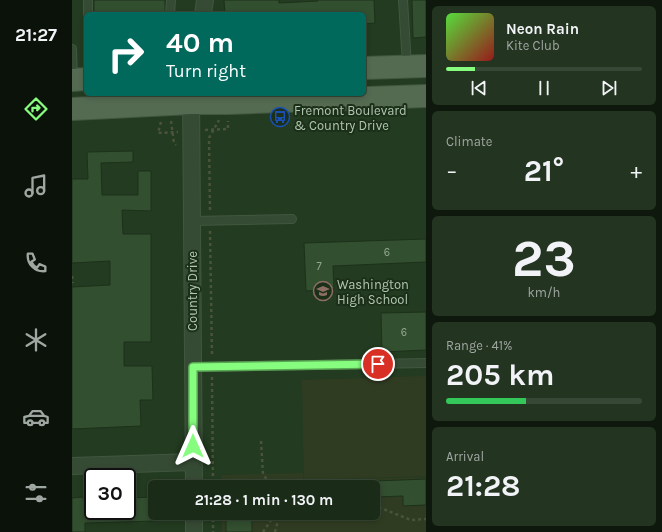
<!DOCTYPE html>
<meta charset="utf-8">
<style>
:root{--surface:#1a2c18;--page:#233421;--text:#f1f3f6;--muted:#9fa7a2;--line:#384837;--accent:#86fd7e}
body{margin:0;font-family:Karla,sans-serif;background:var(--page);color:var(--text);height:100vh;display:flex;flex-direction:column;font-size:15px;white-space:nowrap}
*{box-sizing:border-box;margin:0}
p{font-size:13px;color:var(--muted)}
.icon{flex:none;width:22px;height:22px;fill:none;stroke:currentColor;stroke-width:2;stroke-linecap:round;stroke-linejoin:round}
.map{position:relative;flex:1;overflow:hidden}
.panel{display:flex;flex-direction:column;gap:6px;padding:6px;background:#0e180d;width:236px}
.panel>*{flex:none}
.top-card{position:absolute;left:12px;top:12px;width:282px;height:84px;border-radius:6px;box-shadow:0 2px 6px #0003,0 0 0 1px var(--line);background:#00695c;color:#fff;overflow:hidden}
.speed{position:absolute;left:12px;top:468px;display:flex;gap:8px;font-size:20px;font-weight:700;text-align:center}
.speed>*{display:grid;place-content:center;width:52px;height:52px;border-radius:50%;background:var(--surface);box-shadow:0 2px 6px #0003,0 0 0 1px var(--line);line-height:1}
.speed .limit{border:2px solid #111;border-radius:6px;background:#fff;color:#111}
.pin{position:absolute;display:grid;place-items:center;width:34px;height:34px;color:#fff;margin:-17px;border:2px solid #fff;border-radius:50%;box-shadow:0 1px 4px #0007}
.me{position:absolute;width:44px;margin:-22px;rotate:0deg;stroke-linejoin:round;filter:drop-shadow(0 0 3px #0008)}
.turn{display:flex;align-items:center;gap:14px;height:84px;padding:0 16px;font-size:18px}
.turn .icon{width:52px;height:52px;stroke-width:2.5}
.turn b{display:block;font-size:28px;line-height:34px}
.big{font-size:30px;font-weight:700;line-height:1.1}
.panel .tile{flex:1;display:flex;flex-direction:column;justify-content:center;gap:6px;min-width:0;padding:0 14px;border-radius:6px;background:var(--page)}
.panel .dial{align-items:center;gap:0}
.dial b{font-size:52px;line-height:1}
.song{display:flex;align-items:center;gap:12px}
.cover{width:48px;height:48px;border-radius:6px;background:linear-gradient(135deg,hsl(110 70% 55%),hsl(0 70% 35%))}
.played{height:4px;border-radius:2px;background:linear-gradient(90deg,var(--accent) 15%,var(--line) 15%)}
.keys{display:flex;justify-content:space-around;direction:ltr}
.heat{display:flex;justify-content:space-between;align-items:center;font-size:22px;direction:ltr}
.charge{height:6px;border-radius:3px;background:linear-gradient(90deg,#34c759 41%,var(--line) 0)}
.trip{position:absolute;left:76px;top:480px;width:232px;height:40px;border-radius:6px;background:var(--surface);box-shadow:0 2px 6px #0003,0 0 0 1px var(--line);font-weight:700;line-height:40px;text-align:center}
main{display:flex;flex:1;min-height:0}
.menu{display:flex;flex-direction:column;width:72px;justify-content:space-around;align-items:center;background:#0a120a;color:var(--muted)}
.menu .icon{width:28px;height:28px}
.menu .selected{color:var(--accent)}
.menu b{font-size:18px;color:var(--text)}
.map>svg:first-child{display:block}
.green{fill:#303c22}
.building{fill:#324f2f;stroke:#1d311b}
.lines{fill:none;stroke-linecap:round;stroke-linejoin:round}
.lane-casing{stroke:#425740;stroke-width:10}
.street-casing{stroke:#425740;stroke-width:18}
.primary-casing{stroke:#425740;stroke-width:24}
.path{stroke:#4a543b;stroke-width:2.5;stroke-dasharray:3 3;stroke-linecap:butt}
.lane{stroke:#364b34;stroke-width:8}
.street{stroke:#364b34;stroke-width:16}
.primary{stroke:#546b52;stroke-width:22}
.route-casing{stroke:#57a452;stroke-width:10}
.route{stroke:#86fd7e;stroke-width:7}
.labels{text-anchor:middle;stroke-width:4;stroke-linejoin:round;paint-order:stroke}
.number-label{font-size:11px;fill:#8fa88e}
.poi-label{font-size:13px;fill:#b0c7af;stroke:#1b2f19;text-anchor:start}
.street-label{font-size:13px;fill:#b0c7af;stroke:#1b2f19}
</style>
<main>
<nav class="menu">
<b>21:27</b>
<svg class="icon selected" aria-label="directions" viewBox="0 0 24 24"><path d="M12 3l9 9-9 9-9-9zM9 14v-3h6M13 9l2 2-2 2"/></svg>
<svg class="icon" aria-label="music" viewBox="0 0 24 24"><path d="M9 18V5l10-2v13"/><circle cx="6" cy="18" r="3"/><circle cx="16" cy="16" r="3"/></svg>
<svg class="icon" aria-label="phone" viewBox="0 0 24 24"><path d="M5 4h4l2 5-3 2q2 4 5 5l2-3 5 2v4C11 20 4 13 5 4z"/></svg>
<svg class="icon" aria-label="climate" viewBox="0 0 24 24"><path d="M12 3v18M4 7l16 10M4 17L20 7"/></svg>
<svg class="icon" aria-label="car" viewBox="0 0 24 24"><path d="M5 17H2v-5l4-1 3-4h7l3 4 3 1v5h-3M9 17h6M6 11h13"/><circle cx="7" cy="17" r="2"/><circle cx="17" cy="17" r="2"/></svg>
<svg class="icon" aria-label="filters" viewBox="0 0 24 24"><path d="M4 7h16M4 17h16"/><circle cx="9" cy="7" r="2"/><circle cx="15" cy="17" r="2"/></svg>
</nav>
<div class="map">
<svg width="354" height="532" viewBox="0 0 354 532">
<rect width="100%" height="100%" fill="#233b20"/>
<g class="green">
<path d="M354 376V476L232 480 230 380Z"/>
<path d="M231 473 232 480 354 477V532H150V513H301V487H150V475Z"/>
</g>
<g class="building">
<rect x="22" y="0" width="71" height="14"/>
<path d="M152 0H207V3L246 1 245 0H302L303 23 292 24V14H153Z"/>
<path d="M340 0H354V37L341 38Z"/>
<path d="M61 151V162L29 163 30 195H66V171H79V211L50 210 51 234H79V342H52V366H80L81 400H68L69 426 0 429V287L38 285V261L0 263V179H16L15 152Z"/>
<path d="M354 239V262L261 266 262 289 234 291 232 243Z"/>
<path d="M354 312V350L310 352 309 313Z"/>
<path d="M354 479V505L331 506V496L305 497 304 481Z"/>
<path d="M11 497V499H21V511H55V498L83 497V521L13 523V532H0V498Z"/>
<rect x="154" y="513" width="26" height="19"/>
</g>
<g class="lines">
<defs>
<g id="lane">
<path d="M16 0V14"/>
<path d="M331 0 335 66"/>
<path d="M98 14 99 0"/>
<path d="M0 49 1 79"/>
<path d="M120 221 220 219"/>
<path d="M121 367 354 363"/>
</g>
<g id="street">
<path d="M131 14 133 0"/>
<path d="M119 94 122 487"/>
<path d="M0 466 121 462"/>
<path d="M122 513V532"/>
</g>
<g id="primary">
<path d="M292 68 354 66"/>
<path d="M0 80 14 79"/>
<path d="M0 109 119 103H156L354 96"/>
</g>
</defs>
<use href="#lane" class="lane-casing"/>
<use href="#street" class="street-casing"/>
<use href="#primary" class="primary-casing"/>
<g class="path">
<path d="M99 121 102 143 104 145"/>
<path d="M89 122 86 133 106 132"/>
<path d="M133 130 156 129V121"/>
<path d="M138 210 137 138 147 120"/>
<path d="M138 231 140 356"/>
<path d="M0 276 1 283"/>
<path d="M140 377 141 487"/>
<path d="M189 441 191 474 200 487"/>
<path d="M301 505 339 520 354 519"/>
<path d="M141 513V532"/>
<path d="M191 532 204 513"/>
<path d="M203 532 208 513"/>
</g>
<use href="#lane" class="lane"/>
<use href="#street" class="street"/>
<use href="#primary" class="primary"/>
</g>
<g class="lines">
<defs>
<path id="route" d="M121 446V367L306 364"/>
</defs>
<use href="#route" class="route-casing"/>
<use href="#route" class="route"/>
</g>
<defs>
<symbol id="bus-ring" viewBox="-11 -11 22 22"><circle r="9.5" fill="#1b2f19" stroke="#1a4fb4" stroke-width="1.5"/><path d="M-5-6H5V4H4V6H2V4H-2V6H-4V4H-5ZM-3.5-4V0h7V-4ZM-3.5 1.2v1.5H-2V1.2ZM2 1.2v1.5H3.5V1.2Z" fill="#1a4fb4"/></symbol>
<symbol id="school-ring" viewBox="-11 -11 22 22"><circle r="9.5" fill="#1b2f19" stroke="#8d6e63" stroke-width="1.5"/><path d="M0-5L7-2L0 1L-7-2ZM-4 1L0 2.5L4 1V4Q0 6-4 4Z" fill="#8d6e63"/></symbol>
</defs>
<g fill-rule="evenodd">
<use href="#bus-ring" x="197" y="106" width="22" height="22"/>
<use href="#school-ring" x="240" y="280" width="22" height="22"/>
</g>
<g class="labels">
<g class="number-label">
<text x="315" y="256">6</text>
<text x="247" y="270">7</text>
<text x="332" y="336">6</text>
</g>
<g class="poi-label">
<text x="222" y="115">Fremont Boulevard<tspan x="222" dy="15">&amp; Country Drive</tspan></text>
<text x="265" y="289">Washington<tspan x="265" dy="15">High School</tspan></text>
</g>
<g class="street-label">
<text transform="translate(120 291) rotate(-90)" y="5">Country Drive</text>
</g>
</g>
</svg>
<div class="speed"><div class="limit">30</div></div>
<div class="pin" style="left:306px;top:364px;background:#d93025"><svg class="icon" aria-label="arrive" viewBox="0 0 24 24"><path d="M6 21V4h12l-3 4 3 4H6"/></svg></div>
<svg class="me" style="left:121px;top:446px" viewBox="-20 -20 40 40"><path d="M0-17L14 15 0 8-14 15z" fill="#86fd7e" stroke="#fff" stroke-width="4"/></svg>
<div class="trip">21:28 · 1 min · 130 m</div>
<div class="top-card">
<div class="turn"><svg class="icon" aria-label="right" viewBox="0 0 24 24"><path d="M7 20v-9h11M14 6l5 5-5 5"/></svg><div><b>40 m</b>Turn right</div></div>
</div>
</div>
<section class="panel">
<div class="tile">
<div class="song"><i class="cover"></i><div><b>Neon Rain</b><p>Kite Club</p></div></div>
<div class="played"></div>
<div class="keys"><svg class="icon" aria-label="previous" viewBox="0 0 24 24"><path d="M18 5L8 12l10 7zM5 5v14"/></svg><svg class="icon" aria-label="pause" viewBox="0 0 24 24"><path d="M8 5v14M16 5v14"/></svg><svg class="icon" aria-label="next" viewBox="0 0 24 24"><path d="M6 5l10 7-10 7zM19 5v14"/></svg></div>
</div>
<div class="tile"><p>Climate</p>
<div class="heat"><a>−</a><b class="big">21°</b><a>+</a></div>
</div>
<div class="tile dial"><b>23</b><p>km/h</p></div>
<div class="tile"><p>Range · 41%</p><b class="big">205 km</b><div class="charge"></div></div>
<div class="tile"><p>Arrival</p><b class="big">21:28</b></div>
</section>
</main>
